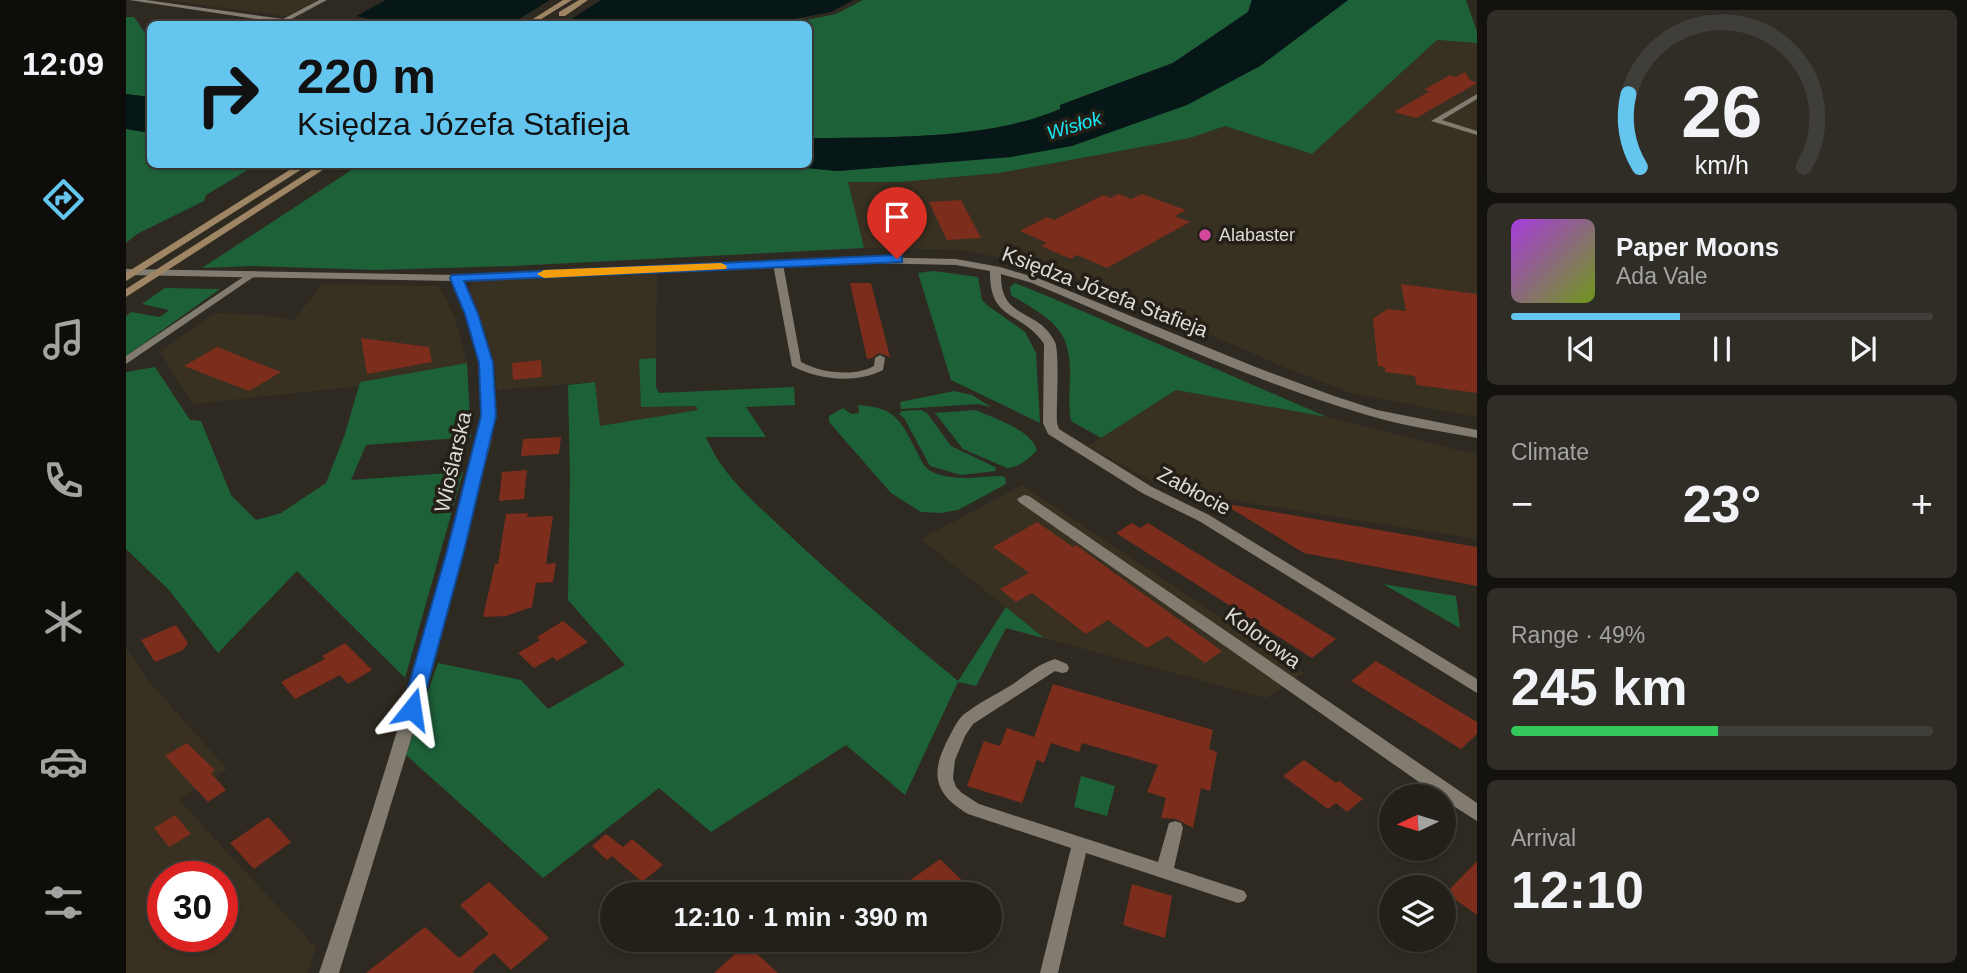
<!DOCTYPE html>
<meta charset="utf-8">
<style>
:root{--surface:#232019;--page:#2f2d26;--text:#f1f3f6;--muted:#a3a3a2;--line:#403e38;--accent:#64c5ee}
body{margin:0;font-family:Arial,sans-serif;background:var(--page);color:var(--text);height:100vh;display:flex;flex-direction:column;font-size:26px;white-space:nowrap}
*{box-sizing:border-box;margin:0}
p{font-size:23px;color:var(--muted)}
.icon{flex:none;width:38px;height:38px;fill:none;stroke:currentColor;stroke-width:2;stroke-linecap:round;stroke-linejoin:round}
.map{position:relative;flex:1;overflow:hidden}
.sheet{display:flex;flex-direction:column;gap:10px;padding:10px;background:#13120e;width:490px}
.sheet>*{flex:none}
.banner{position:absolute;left:21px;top:21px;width:665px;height:147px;border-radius:10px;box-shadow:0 2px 5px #0004,0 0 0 2px var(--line);background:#64c5ee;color:#111;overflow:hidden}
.needle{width:46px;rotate:266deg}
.fabs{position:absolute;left:1253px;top:784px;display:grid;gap:14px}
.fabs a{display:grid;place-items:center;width:77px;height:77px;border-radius:50%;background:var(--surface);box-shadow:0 2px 5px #0004,0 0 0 2px var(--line);font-size:35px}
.speed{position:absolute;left:21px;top:861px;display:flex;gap:14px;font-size:35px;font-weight:700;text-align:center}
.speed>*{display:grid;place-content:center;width:91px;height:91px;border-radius:50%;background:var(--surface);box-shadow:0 2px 5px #0004,0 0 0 2px var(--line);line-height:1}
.speed .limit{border:10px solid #d22;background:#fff;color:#111}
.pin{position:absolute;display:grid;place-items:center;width:60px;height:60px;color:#fff;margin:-72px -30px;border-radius:50% 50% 50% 0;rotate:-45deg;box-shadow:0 0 7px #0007}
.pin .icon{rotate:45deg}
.me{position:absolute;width:77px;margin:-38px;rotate:15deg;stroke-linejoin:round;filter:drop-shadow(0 0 5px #0008)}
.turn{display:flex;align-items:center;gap:24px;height:147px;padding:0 35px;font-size:32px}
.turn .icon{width:91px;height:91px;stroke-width:2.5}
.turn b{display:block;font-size:49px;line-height:60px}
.big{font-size:52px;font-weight:700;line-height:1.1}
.sheet .widget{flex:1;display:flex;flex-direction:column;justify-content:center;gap:10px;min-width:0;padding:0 24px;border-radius:10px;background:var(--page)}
.sheet .dial{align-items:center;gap:0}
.dial svg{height:182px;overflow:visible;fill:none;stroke:var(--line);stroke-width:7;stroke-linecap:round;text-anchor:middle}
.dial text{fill:var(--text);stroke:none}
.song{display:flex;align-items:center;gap:21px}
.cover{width:84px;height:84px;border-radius:10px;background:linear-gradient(135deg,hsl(280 70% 55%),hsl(80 70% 35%))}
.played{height:7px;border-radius:4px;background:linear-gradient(90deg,var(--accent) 40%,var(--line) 40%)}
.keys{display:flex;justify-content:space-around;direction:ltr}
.heat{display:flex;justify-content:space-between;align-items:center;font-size:38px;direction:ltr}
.charge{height:10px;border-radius:5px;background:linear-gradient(90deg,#34c759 49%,var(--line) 0)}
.trip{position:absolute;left:474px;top:882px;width:402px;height:70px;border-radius:35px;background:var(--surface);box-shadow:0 2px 5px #0004,0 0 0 2px var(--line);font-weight:700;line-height:70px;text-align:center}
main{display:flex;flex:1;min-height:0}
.dock{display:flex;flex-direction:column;width:126px;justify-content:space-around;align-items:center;background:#0e0d0a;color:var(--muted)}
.dock .icon{width:49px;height:49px}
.dock .current{color:var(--accent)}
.dock b{font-size:32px;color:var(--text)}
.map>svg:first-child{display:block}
.built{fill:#383021;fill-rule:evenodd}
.green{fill:#1d6139}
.water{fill:#071718}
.pier{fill:#2f2a21}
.building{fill:#7c2d1c}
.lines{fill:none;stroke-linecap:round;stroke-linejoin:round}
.lane{fill:#817b70;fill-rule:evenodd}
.street{fill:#817b70;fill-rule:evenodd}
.secondary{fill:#9e8664;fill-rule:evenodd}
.route{fill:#1a73e8;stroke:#114b97;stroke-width:2}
.slow{fill:#f59e0b}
.hotel-dot{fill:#d1479c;stroke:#252017;stroke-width:2.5}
.labels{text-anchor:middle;stroke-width:7;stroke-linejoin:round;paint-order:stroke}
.far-poi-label{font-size:18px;fill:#dddad4;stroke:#252017;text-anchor:start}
.far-water-label{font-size:19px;font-style:italic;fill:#19eaf7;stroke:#252017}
.street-label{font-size:21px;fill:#dddad4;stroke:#252017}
</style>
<main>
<nav class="dock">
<b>12:09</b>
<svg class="icon current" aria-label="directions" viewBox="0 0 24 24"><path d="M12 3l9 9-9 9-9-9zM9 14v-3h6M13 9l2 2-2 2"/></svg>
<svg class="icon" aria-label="music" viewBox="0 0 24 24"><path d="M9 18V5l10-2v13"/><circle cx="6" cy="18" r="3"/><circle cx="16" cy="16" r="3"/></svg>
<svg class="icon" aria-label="phone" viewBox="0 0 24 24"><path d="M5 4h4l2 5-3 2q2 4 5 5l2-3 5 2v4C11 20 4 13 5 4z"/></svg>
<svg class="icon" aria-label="climate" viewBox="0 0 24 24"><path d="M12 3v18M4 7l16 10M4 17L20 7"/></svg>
<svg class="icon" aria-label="car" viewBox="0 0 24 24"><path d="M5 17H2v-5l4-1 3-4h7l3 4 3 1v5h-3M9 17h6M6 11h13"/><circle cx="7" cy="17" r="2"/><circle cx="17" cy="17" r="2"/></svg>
<svg class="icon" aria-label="filters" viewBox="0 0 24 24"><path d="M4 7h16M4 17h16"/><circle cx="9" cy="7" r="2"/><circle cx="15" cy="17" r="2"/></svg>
</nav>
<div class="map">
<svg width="1351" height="973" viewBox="0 0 1351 973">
<rect width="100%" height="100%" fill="#2f2a21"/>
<g class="built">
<path d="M38 0H191L160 16Z"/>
<path d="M1311 40 1351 43V417L1225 393 1160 368 978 288 916 267 838 250 738 248 722 182H774L873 173 1064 138 1099 126 1186 154Z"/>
<path d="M531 274 530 358 513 359 515 407 570 406 572 410 474 426 469 382 371 390 369 365 361 336 342 295 346 281Z"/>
<path d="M196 284 313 286 329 318 341 363 235 382V386L67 404 34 352 88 313 137 315 168 320Z"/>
<path d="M1050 390 1201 417 1351 455V539L1042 490 962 446Z"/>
<path d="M896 485 1178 673 1140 698 918 638 795 539Z"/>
<path d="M0 648 20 678 101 769 53 800 190 948 181 973H0ZM37 877H96V936H37Z"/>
</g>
<g class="green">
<path d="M737 0H1126L1122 12 1047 63 934 105V109C863 140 760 137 683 138L682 24H661L710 14Z"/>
<path d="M1222 0H1340L1351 32V43L1311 40 1186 154 1099 126 1064 138 873 173 774 182H722L738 248 387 266 249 270 126 266 76 268 233 165 648 164 711 171 885 157 1061 104 1134 66Z"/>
<path d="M0 17H8L24 40V97L0 94Z"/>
<path d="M0 129 24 133V164L130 165 80 195 78 201 11 234 0 243Z"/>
<path d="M807 271 852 277 856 300 861 305 899 332 910 353 914 423 825 380 792 273Z"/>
<path d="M889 283 926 298 1201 417 1050 390 975 438 945 421C942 406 944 391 944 377 946 327 923 319 885 295L884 287Z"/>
<path d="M39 288 94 289 0 356V316L5 312 34 317 43 310 16 304Z"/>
<path d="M530 358V387L533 393 668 387 669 405 620 407 640 437H580C595 474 629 503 658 530 714 583 773 632 832 681L880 607 918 638 880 628 850 686 832 682 779 795 720 745 585 832 533 788 417 878 280 755 312 663 395 680 422 709 499 665 442 600 444 478 442 385 469 382 474 426 572 410 570 406 515 407 513 359Z"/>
<path d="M341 363 345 437 240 445 225 480 337 472 279 678 171 571 92 653 43 590 0 549V372L29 367 64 420 75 421 105 495 130 520 155 513 200 483 219 434 234 382Z"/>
<path d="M828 391 846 395 865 407 852 404 775 409 774 402Z"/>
<path d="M732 405C770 408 774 419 791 452 794 458 797 466 803 470 822 482 852 477 874 476L879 477 880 484 832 510 815 513 795 512 765 493 703 422V416L717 408 725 414 733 413Z"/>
<path d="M795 410 801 413 825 446 869 467 870 471 835 475 804 466 778 418 773 414 776 411Z"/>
<path d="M850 410C869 419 904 429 911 450 904 458 892 468 881 468L837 449 809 413Z"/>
<path d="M1257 584 1330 596 1334 628Z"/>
<path d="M955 776 989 786 981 816 948 807Z"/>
</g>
<g class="water">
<path d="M260 0H728L705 12 642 24H240L247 20 230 16Z"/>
<path d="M1126 0H1222L1134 66 1061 105 946 146 885 157 711 171 648 165 682 164 683 138C760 137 863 140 934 109V105L1047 63 1122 12Z"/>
<path d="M0 94 24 97V133L0 129Z"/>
</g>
<path class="pier" d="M424 0H475L438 24H385Z"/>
<g class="building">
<path d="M1339 72 1344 80 1351 83 1290 118 1268 112 1304 91 1298 90 1324 75 1330 77Z"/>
<path d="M992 194 1005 199 1016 194 1060 210 1049 216 1064 222 981 268 951 255 945 259 915 246 921 243 894 231 921 217 928 220 977 195 985 198Z"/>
<path d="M835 200 855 238 821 240 803 202Z"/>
<path d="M724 283H745L764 357 753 353 746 358 741 359Z"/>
<path d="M1275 284 1351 294V393L1291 385 1289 376 1259 372V367L1252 366 1247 319 1261 309 1280 311Z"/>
<path d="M235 338 303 347 306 362 241 374Z"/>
<path d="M91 347 155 372 123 391 58 366Z"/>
<path d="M415 360 416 377 387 380 386 363Z"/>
<path d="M435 437 433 454 395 456 397 439Z"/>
<path d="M401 470 398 499 373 501 376 472Z"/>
<path d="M1096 503 1351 547V586L1178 553Z"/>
<path d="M402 513 401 517 427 516 420 564 430 563 427 582 410 583 406 607 380 616 357 617 369 564H372L380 514Z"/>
<path d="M911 522 947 547 950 545 1096 651 1079 663 1041 636 1021 648 982 620 960 634 906 593 890 602 874 589 903 573 867 547Z"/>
<path d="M1006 523 1014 528 1022 523 1210 639 1186 658 990 533Z"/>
<path d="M437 621 462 642 431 661 427 657 408 668 392 653 414 640 411 637Z"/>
<path d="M50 625 62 643 57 650 29 662 15 640Z"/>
<path d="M219 643 246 670 222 684 214 675 169 699 155 682 199 659 196 656Z"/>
<path d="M1250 661 1351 722V734L1335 749 1225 681Z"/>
<path d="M927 684 1087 730 1083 749 1091 752 1084 791 1075 788 1067 828 1050 819 1035 818 1040 798 1021 792 1032 765 956 743 953 752 925 743 918 763 911 760 896 803 841 786 858 741 874 746 881 728 908 737Z"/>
<path d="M61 743 89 770 85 773 100 790 82 802 39 756Z"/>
<path d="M1178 760 1210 783 1213 781 1237 799 1221 812 1210 803 1202 809 1157 776Z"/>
<path d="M49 815 65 834 43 847 28 828Z"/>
<path d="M142 817 165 842 128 869 104 843Z"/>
<path d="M480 834 497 847 506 839 537 865 516 882 486 856 481 860 466 846Z"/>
<path d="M814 859 850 894H796L783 881Z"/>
<path d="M1351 861V915L1320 893Z"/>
<path d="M363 882 423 938 385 970 368 953 347 971 348 973H240L299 927 333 958 363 934 334 905Z"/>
<path d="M1006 884 1046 896 1039 938 997 925Z"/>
<path d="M620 944 652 973H588Z"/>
</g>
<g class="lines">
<g class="lane">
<path d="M3 0H20L157 19 193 0H201L156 24H149L151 22Z"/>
<path d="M1351 94V99L1316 120 1351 131V135L1305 121Z"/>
<path d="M652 261 657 264 675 362C695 373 728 377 748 366L749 358 754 355 759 358 757 370C730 384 692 380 666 366L647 264Z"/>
<path d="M126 271 129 272V276L0 364V356Z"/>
<path d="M929 659 941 664 943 668 941 672 936 673 929 671 847 724 839 736 829 760 827 778 830 787 836 793 853 804 1032 862 1043 823 1049 821 1055 823 1057 828 1048 868 1118 891 1121 896 1118 901 1112 903 960 853 932 973H914L945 848 842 814C810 795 804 776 820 743 825 734 830 722 837 715 852 703 871 694 887 684 900 675 914 663 929 659Z"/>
</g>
<g class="street">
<path d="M740 257 830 259 874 267 914 279 1132 368 1208 396 1251 410 1351 430V438C1315 431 1276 426 1241 415 1126 381 1016 329 906 283L875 274C874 321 912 307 929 342 934 354 930 407 931 423L933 429 1026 487 1083 515 1351 679V693L1073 521 1016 493 922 434 917 423 918 344C895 310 863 322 864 271L830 265 740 263 337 281C360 339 376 378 365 442L298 697 213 973H193C240 834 284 695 322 553 334 504 355 454 357 404 358 360 341 321 326 281L0 275V269L330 275Z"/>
<path d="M898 495 903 496 1351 803V821L1318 800V796H1313L893 502 891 499Z"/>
</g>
<g class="secondary">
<path d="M437 0H446L407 24H399Z"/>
<path d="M453 0H462L439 16H433V12Z"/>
<path d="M173 164H184L0 281V273Z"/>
<path d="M195 164H206L0 297V289Z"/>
</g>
</g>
<path class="route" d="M771 255 776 256V262L338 281 352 314 367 363 370 416 338 551 295 709 293 714 286 716 279 714 276 709 321 551 355 416 353 363 339 314 324 278 326 275Z"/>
<path class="slow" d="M595 263 601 266 600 269 418 278 411 274 418 270Z"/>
<circle class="hotel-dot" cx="1079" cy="235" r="7"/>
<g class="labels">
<g class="far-poi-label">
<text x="1093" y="241">Alabaster</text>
</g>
<g class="far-water-label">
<text transform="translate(948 125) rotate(-17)" y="7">Wisłok</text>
</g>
<g class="street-label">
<text transform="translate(979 292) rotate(21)" y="7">Księdza Józefa Stafieja</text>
<text transform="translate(327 462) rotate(-77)" y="7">Wioślarska</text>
<text transform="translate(1068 491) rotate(28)" y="7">Zabłocie</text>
<text transform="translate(1137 638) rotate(36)" y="7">Kolorowa</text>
</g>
</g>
</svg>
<div class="fabs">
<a><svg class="needle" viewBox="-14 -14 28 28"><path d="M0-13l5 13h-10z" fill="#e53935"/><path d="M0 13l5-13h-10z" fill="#a3a3a2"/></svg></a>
<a><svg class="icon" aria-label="layers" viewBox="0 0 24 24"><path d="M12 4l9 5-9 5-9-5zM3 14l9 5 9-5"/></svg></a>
</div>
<div class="speed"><div class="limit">30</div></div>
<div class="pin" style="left:771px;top:259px;background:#d93025"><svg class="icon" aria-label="arrive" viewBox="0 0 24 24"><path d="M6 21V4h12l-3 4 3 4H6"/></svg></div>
<svg class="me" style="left:286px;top:709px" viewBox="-20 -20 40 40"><path d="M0-17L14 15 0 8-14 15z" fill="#1a73e8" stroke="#fff" stroke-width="4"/></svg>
<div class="trip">12:10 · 1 min · 390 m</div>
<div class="banner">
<div class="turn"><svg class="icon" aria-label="right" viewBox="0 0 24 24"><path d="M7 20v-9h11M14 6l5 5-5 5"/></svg><div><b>220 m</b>Księdza Józefa Stafieja</div></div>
</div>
</div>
<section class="sheet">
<div class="widget dial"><svg viewBox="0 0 100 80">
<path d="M14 69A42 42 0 1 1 86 69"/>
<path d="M14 69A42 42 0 0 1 9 37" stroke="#64c5ee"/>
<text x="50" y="56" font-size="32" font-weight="700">26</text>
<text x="50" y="72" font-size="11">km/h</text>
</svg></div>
<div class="widget">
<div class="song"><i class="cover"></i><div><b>Paper Moons</b><p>Ada Vale</p></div></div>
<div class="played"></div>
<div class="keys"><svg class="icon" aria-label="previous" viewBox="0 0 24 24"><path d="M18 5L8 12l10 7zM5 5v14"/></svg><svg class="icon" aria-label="pause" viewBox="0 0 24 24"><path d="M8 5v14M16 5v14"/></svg><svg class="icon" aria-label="next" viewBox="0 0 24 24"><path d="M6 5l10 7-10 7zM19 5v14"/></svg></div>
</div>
<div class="widget"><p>Climate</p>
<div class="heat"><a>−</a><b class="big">23°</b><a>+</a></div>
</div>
<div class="widget"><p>Range · 49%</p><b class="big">245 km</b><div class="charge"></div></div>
<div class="widget"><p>Arrival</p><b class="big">12:10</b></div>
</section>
</main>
